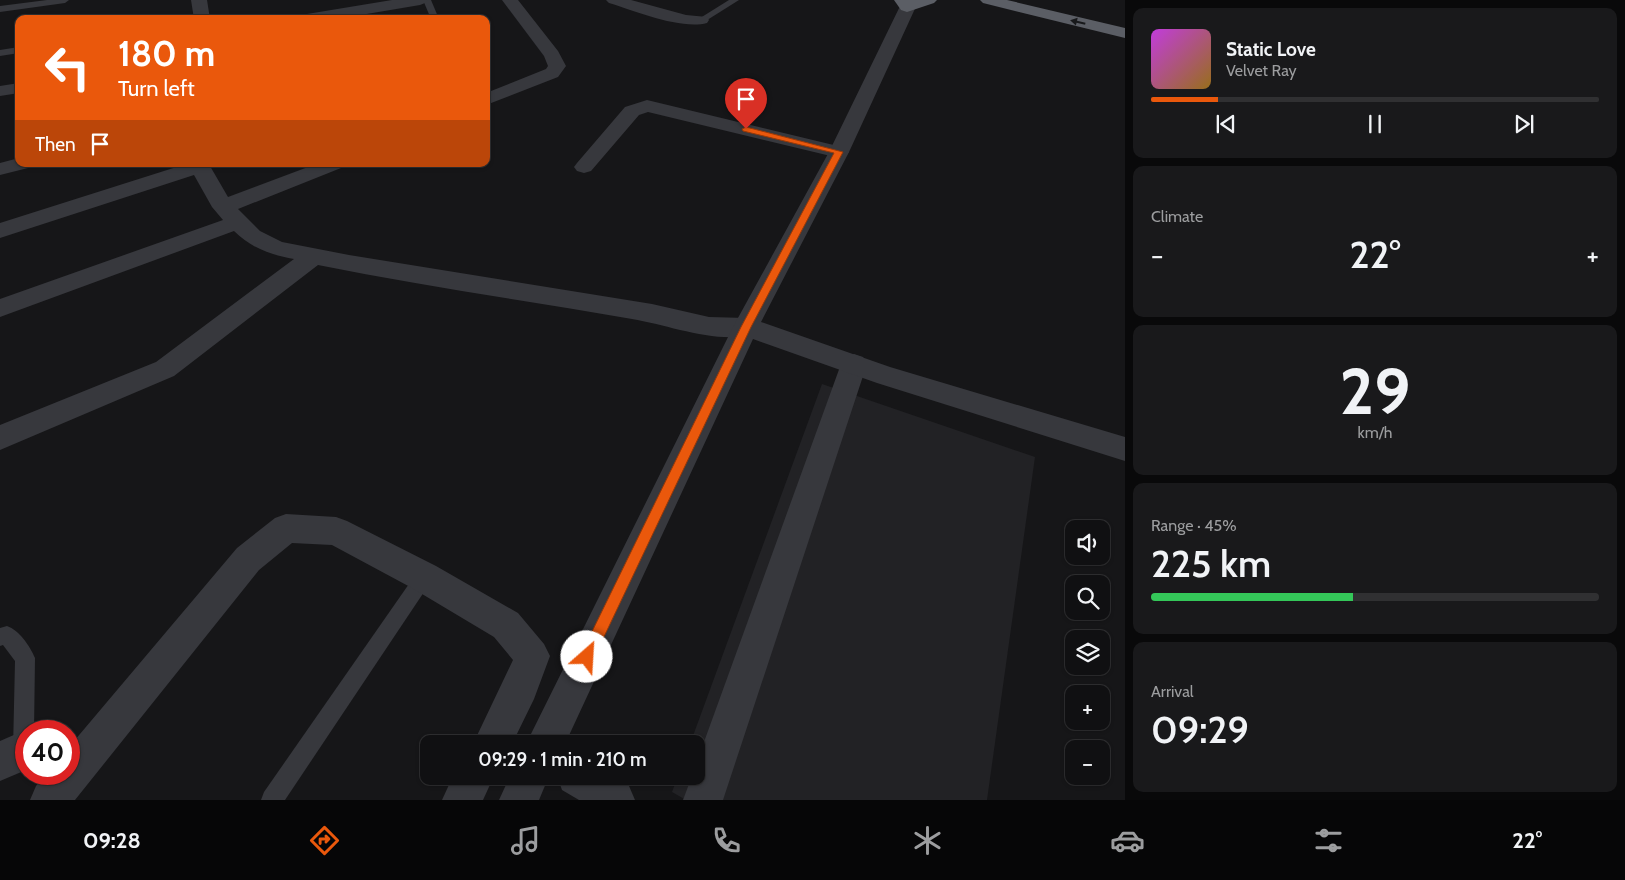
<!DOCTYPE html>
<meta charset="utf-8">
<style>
:root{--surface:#101012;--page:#19191b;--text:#f1f3f6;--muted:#9c9d9f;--line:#303032;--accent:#ea580c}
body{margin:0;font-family:Cabin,sans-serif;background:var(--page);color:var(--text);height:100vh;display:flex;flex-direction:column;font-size:19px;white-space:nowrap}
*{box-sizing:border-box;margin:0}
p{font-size:16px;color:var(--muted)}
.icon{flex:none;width:28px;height:28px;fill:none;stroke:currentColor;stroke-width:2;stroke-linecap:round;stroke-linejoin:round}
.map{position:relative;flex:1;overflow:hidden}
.panel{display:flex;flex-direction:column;gap:8px;padding:8px;background:#09090a;width:500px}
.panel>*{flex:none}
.hud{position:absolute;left:15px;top:15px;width:475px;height:152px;border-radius:10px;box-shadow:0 1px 4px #0004,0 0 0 1px var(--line);background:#ea580c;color:#fff;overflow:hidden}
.buttons{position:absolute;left:1065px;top:520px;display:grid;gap:10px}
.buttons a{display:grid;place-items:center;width:45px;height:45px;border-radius:10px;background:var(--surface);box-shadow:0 1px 4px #0004,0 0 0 1px var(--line);font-size:25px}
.speed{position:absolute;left:15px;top:720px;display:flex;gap:10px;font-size:25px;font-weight:700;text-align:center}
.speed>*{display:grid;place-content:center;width:65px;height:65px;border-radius:50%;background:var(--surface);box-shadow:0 1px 4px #0004,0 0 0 1px var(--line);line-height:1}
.speed .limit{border:8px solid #d22;background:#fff;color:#111}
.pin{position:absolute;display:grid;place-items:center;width:42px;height:42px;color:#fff;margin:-51px -21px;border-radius:50% 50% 50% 0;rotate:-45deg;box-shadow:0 0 5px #0007}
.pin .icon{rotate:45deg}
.me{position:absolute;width:55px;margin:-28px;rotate:26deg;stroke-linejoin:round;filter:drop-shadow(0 0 4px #0008)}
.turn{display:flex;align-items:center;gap:18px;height:105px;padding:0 20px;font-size:22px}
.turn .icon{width:65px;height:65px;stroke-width:2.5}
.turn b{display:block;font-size:35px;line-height:42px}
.then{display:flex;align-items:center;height:48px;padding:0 20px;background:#0003;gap:10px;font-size:19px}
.big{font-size:38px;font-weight:600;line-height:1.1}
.panel .widget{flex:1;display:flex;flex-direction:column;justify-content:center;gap:8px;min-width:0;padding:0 18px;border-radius:10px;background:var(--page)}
.panel .dial{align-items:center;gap:0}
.dial b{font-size:65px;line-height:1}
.song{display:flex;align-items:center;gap:15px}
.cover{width:60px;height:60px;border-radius:8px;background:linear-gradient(135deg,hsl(290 70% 55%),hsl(40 70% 35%))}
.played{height:5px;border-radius:2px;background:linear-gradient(90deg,var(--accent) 15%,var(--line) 15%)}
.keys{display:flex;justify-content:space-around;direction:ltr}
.heat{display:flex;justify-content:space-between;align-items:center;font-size:28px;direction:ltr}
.charge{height:8px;border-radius:4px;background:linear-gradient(90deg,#34c759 45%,var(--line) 0)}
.trip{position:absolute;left:420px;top:735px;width:285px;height:50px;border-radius:10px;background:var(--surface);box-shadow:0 1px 4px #0004,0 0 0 1px var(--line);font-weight:600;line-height:50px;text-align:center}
.tabs{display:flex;height:80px;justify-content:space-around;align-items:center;background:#060607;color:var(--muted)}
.tabs .icon{width:35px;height:35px}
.tabs .on{color:var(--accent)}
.tabs b{font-size:22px;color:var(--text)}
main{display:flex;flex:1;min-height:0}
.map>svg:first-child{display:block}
.built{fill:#222225}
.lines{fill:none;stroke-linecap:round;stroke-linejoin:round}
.service{fill:#37383d;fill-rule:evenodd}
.minor{fill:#37383d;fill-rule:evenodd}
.tertiary{fill:#37383d;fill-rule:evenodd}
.trunk{fill:#5b5e65;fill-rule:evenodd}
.oneway{fill:#18191b}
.route{fill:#ea580c;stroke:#983908}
</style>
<main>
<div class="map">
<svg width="1125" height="800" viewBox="0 0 1125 800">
<rect width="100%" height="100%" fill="#161618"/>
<path class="built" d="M822 384 1035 457 987 800H686L672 792 678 776H696V744H690Z"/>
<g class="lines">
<g class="service">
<path d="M47 0H69L65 3 0 12V6Z"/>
<path d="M423 0H431L439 19H431Z"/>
<path d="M729 0H739L704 22 697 20Z"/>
<path d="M19 47V53L0 56V50Z"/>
<path d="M424 568 430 571 433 577 430 583 285 800H261L264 792 418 571Z"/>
<path d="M7 626C19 630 30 646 35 658L34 731H26V759L23 760 16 757 13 750 15 661 3 645 0 646V628Z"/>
</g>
<g class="minor">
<path d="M191 0H207L210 19H194Z"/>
<path d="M392 0H428L425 3 420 5 337 19H299L301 16 307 14Z"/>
<path d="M502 0H518L558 51 566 66 558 77 486 105V93L546 69 548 66 544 56Z"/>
<path d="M606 0H631L686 15 707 17 709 20 707 23C681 30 635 11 609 3Z"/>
<path d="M19 83V93L0 96V86Z"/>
<path d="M647 100 846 148 849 152 846 156 839 158 648 112 639 115 591 171 584 173 577 171 574 167 577 163 625 107Z"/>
<path d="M19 158V164H31L28 168 0 175V163Z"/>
<path d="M186 164H211L210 166 228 197 316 164H344L341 168 238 209 260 231 282 242 349 255 652 304 709 317 746 318 755 320 759 327 755 334C718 345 669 325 632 319 528 301 422 286 318 265L174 376 0 450V425L156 362 294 259C271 255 251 248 234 231L0 317V299L223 220 212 207 194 175 0 238V223Z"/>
<path d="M854 354 863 357 867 364 723 800H683L692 776H696V764L841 364 845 357Z"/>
<path d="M286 514 336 517 347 521 436 566 518 613 544 644 550 656 534 699 512 744H473L513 660 494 637 412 588 332 545 292 543 259 570 75 800H30L36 786 46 774H69V747L237 548 275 518Z"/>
<path d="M23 731 26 732V770L0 781V741Z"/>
<path d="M453 776H494L483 800H442Z"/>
<path d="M557 776H613L629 786 635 800H579L562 790Z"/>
</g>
<g class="tertiary">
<path d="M903 0H919L849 152 761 322 890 367 1125 437V461L877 383 753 339 565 744H526L733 327 829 152Z"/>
<path d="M510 776H549L539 800H499Z"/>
</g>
<g class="trunk">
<path d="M894 0H937L934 3 907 12 901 10Z"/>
<path d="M980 0H1007L1125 28V38L983 3Z"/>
</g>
</g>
<defs><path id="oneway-solid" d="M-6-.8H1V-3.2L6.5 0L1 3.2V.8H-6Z" transform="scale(1.25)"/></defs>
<use class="oneway" href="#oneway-solid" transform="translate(1078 22) rotate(-167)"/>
<path class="route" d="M746 127 843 152 751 327 592 662 587 664 582 662 580 657 582 652 741 327 834 153 743 131 742 129Z"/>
</svg>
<div class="buttons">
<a><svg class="icon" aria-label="sound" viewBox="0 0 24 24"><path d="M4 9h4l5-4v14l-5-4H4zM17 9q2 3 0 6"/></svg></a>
<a><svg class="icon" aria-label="search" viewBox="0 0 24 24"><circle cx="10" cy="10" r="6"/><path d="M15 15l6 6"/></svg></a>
<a><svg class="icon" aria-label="layers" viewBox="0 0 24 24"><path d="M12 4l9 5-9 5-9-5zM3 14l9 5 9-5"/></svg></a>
<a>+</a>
<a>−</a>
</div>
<div class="speed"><div class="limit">40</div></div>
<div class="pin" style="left:746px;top:129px;background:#d93025"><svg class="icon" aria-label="arrive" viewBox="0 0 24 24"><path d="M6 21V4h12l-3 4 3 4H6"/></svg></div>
<svg class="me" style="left:587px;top:657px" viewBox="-20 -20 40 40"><circle r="19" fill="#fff"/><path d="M0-13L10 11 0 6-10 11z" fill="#ea580c"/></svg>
<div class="trip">09:29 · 1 min · 210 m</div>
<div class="hud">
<div class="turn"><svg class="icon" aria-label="left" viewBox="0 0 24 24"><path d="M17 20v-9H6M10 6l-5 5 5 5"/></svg><div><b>180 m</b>Turn left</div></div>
<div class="then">Then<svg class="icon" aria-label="arrive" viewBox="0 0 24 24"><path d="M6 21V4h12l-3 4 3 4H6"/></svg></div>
</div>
</div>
<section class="panel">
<div class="widget">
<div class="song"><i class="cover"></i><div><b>Static Love</b><p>Velvet Ray</p></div></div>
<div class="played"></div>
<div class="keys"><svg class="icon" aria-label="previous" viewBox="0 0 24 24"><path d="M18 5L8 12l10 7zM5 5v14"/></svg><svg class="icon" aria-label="pause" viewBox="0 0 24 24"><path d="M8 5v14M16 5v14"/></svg><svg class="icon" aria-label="next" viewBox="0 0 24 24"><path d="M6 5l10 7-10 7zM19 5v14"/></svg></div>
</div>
<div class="widget"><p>Climate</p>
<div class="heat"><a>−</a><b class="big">22°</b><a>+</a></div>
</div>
<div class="widget dial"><b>29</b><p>km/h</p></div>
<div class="widget"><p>Range · 45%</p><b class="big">225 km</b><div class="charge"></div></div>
<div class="widget"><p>Arrival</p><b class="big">09:29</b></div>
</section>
</main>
<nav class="tabs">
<b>09:28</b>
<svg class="icon on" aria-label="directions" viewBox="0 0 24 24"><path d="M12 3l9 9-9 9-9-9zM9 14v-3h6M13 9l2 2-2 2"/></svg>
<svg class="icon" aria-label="music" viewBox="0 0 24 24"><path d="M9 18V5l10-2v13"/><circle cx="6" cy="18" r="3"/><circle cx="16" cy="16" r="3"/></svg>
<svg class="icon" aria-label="phone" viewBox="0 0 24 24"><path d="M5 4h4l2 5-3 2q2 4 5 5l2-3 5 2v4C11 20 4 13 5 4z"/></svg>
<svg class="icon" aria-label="climate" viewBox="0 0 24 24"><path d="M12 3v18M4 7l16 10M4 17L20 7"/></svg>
<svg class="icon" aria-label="car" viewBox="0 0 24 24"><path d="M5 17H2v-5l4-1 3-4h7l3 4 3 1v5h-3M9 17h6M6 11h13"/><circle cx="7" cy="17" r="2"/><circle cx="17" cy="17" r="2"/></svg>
<svg class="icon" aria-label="filters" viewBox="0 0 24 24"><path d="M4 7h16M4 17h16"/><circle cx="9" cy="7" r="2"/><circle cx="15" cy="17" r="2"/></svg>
<b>22°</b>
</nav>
